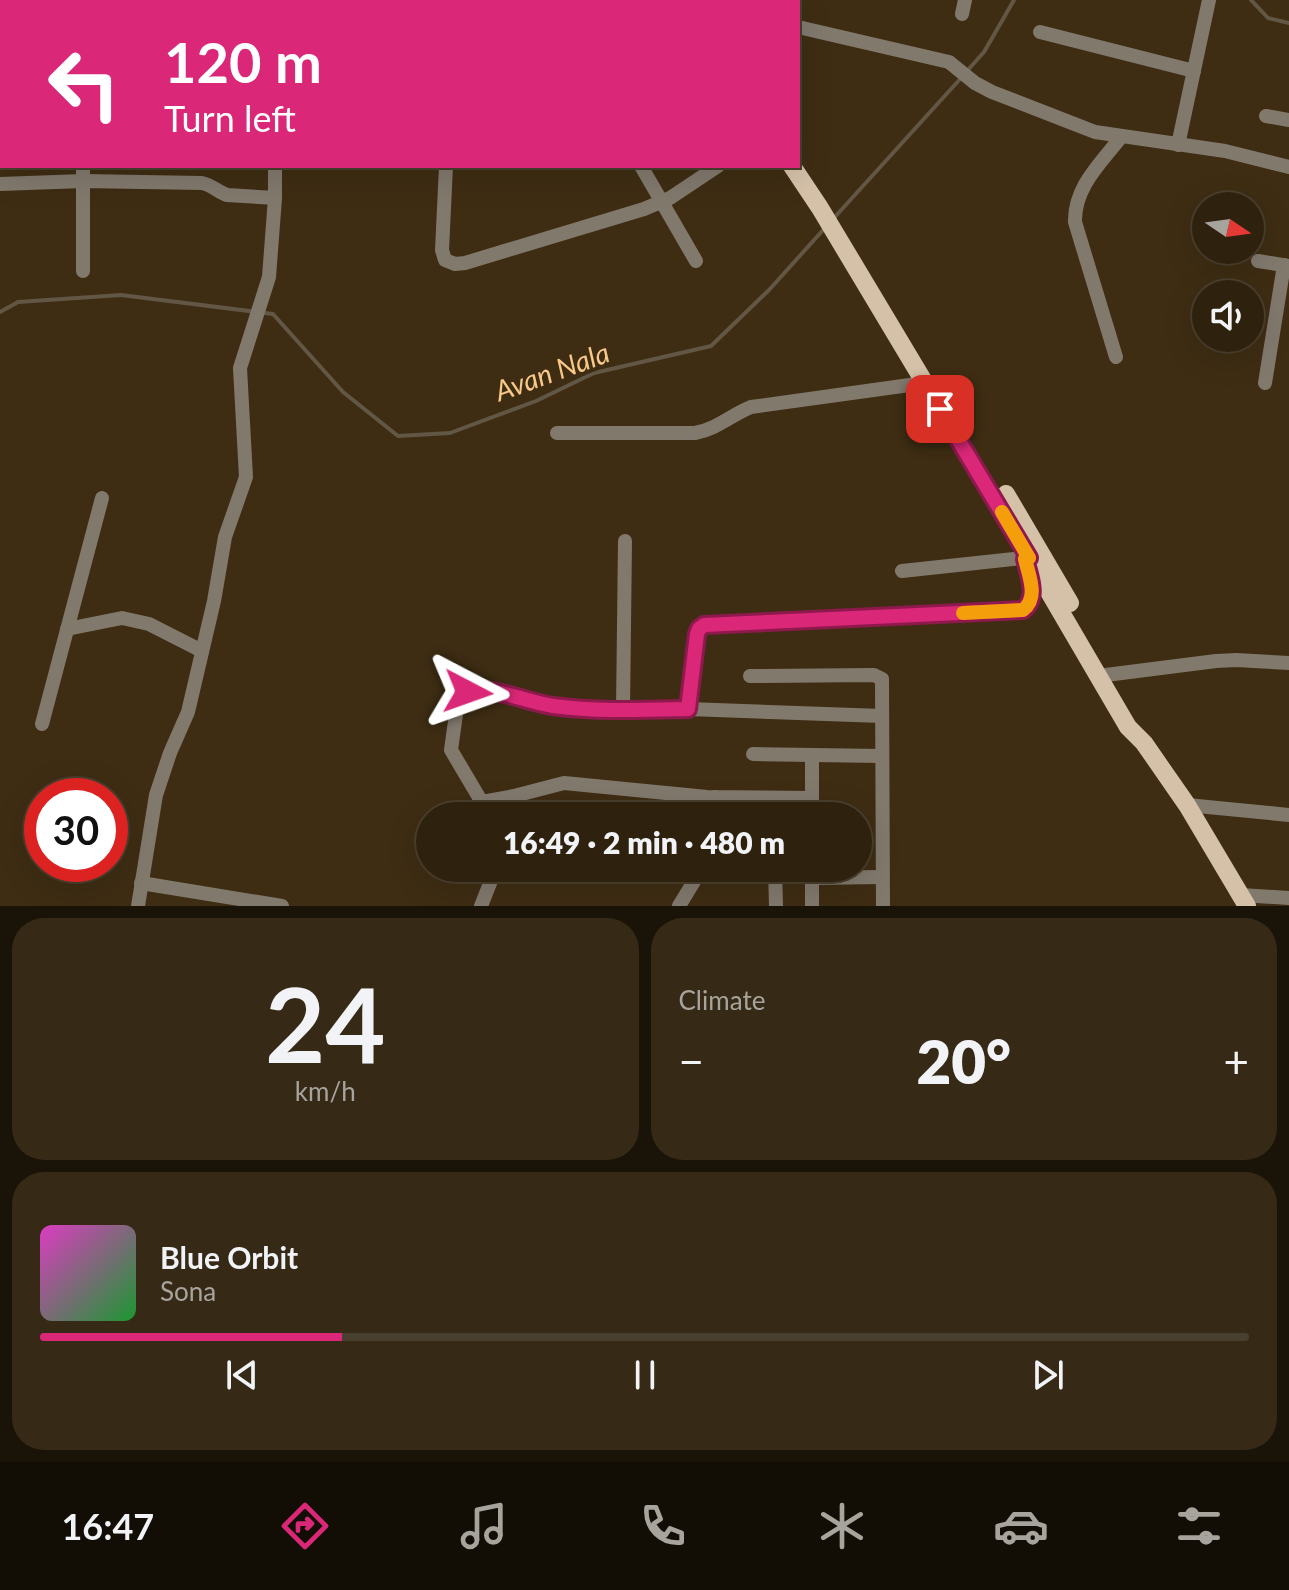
<!DOCTYPE html>
<meta charset="utf-8">
<style>
:root{--surface:#2e220e;--page:#362a17;--text:#f1f3f6;--muted:#a7a49e;--line:#493f2e;--accent:#db2777}
body{margin:0;font-family:Lato,sans-serif;background:var(--page);color:var(--text);height:100vh;display:flex;flex-direction:column;font-size:30px;white-space:nowrap}
*{box-sizing:border-box;margin:0}
p{font-size:26px;color:var(--muted)}
.icon{flex:none;width:44px;height:44px;fill:none;stroke:currentColor;stroke-width:2;stroke-linecap:round;stroke-linejoin:round}
.map{position:relative;height:906px;overflow:hidden}
.details{display:flex;flex-direction:column;gap:12px;padding:12px;background:#191308;flex:1}
.details>*{flex:none}
.top-card{position:absolute;left:0px;top:0px;width:800px;height:168px;box-shadow:0 8px 32px #0002,0 0 0 2px var(--line);background:#db2777;color:#fff;overflow:hidden}
.needle{width:52px;rotate:103deg}
.controls{position:absolute;left:1192px;top:192px;display:grid;gap:16px}
.controls a{display:grid;place-items:center;width:72px;height:72px;border-radius:50%;background:var(--surface);box-shadow:0 8px 32px #0002,0 0 0 2px var(--line);font-size:40px}
.speed{position:absolute;left:24px;top:778px;display:flex;gap:16px;font-size:40px;font-weight:700;text-align:center}
.speed>*{display:grid;place-content:center;width:104px;height:104px;border-radius:50%;background:var(--surface);box-shadow:0 8px 32px #0002,0 0 0 2px var(--line);line-height:1}
.speed .limit{border:12px solid #d22;background:#fff;color:#111}
.pin{position:absolute;display:grid;place-items:center;width:68px;height:68px;color:#fff;margin:-34px;border-radius:16px;box-shadow:0 4px 12px #0006}
.me{position:absolute;width:88px;margin:-44px;rotate:94deg;stroke-linejoin:round;filter:drop-shadow(0 0 6px #0008)}
.turn{display:flex;align-items:center;gap:28px;height:168px;padding:0 32px;font-size:36px}
.turn .icon{width:104px;height:104px;stroke-width:2.5}
.turn b{display:block;font-size:56px;line-height:68px}
.big{font-size:60px;font-weight:800;line-height:1.1}
.details .card{flex:1;display:flex;flex-direction:column;justify-content:center;gap:12px;min-width:0;padding:0 28px;border-radius:32px;background:var(--page)}
.details .dial{align-items:center;gap:0}
.dial b{font-size:104px;line-height:1}
.song{display:flex;align-items:center;gap:24px}
.cover{width:96px;height:96px;border-radius:12px;background:linear-gradient(135deg,hsl(310 70% 55%),hsl(130 70% 35%))}
.played{height:8px;border-radius:4px;background:linear-gradient(90deg,var(--accent) 25%,var(--line) 25%)}
.keys{display:flex;justify-content:space-around;direction:ltr}
.heat{display:flex;justify-content:space-between;align-items:center;font-size:44px;direction:ltr}
.details .tiles{flex:1;display:grid;gap:12px;grid-template-columns:1fr 1fr}
.card:last-child{grid-column:span 2}
.trip{position:absolute;left:416px;top:802px;width:456px;height:80px;border-radius:40px;background:var(--surface);box-shadow:0 8px 32px #0002,0 0 0 2px var(--line);font-weight:800;line-height:80px;text-align:center}
.tabs{display:flex;height:128px;justify-content:space-around;align-items:center;background:#120e06;color:var(--muted)}
.tabs .icon{width:56px;height:56px}
.tabs .current{color:var(--accent)}
.tabs b{font-size:36px;color:var(--text)}
.map>svg:first-child{display:block}
.lines{fill:none;stroke-linecap:round;stroke-linejoin:round}
.stream{stroke:#625644;stroke-width:4}
.minor{stroke:#82796d;stroke-width:14}
.major{stroke:#d4c1a8;stroke-width:18}
.route-casing{stroke:#8e194d;stroke-width:20}
.route{stroke:#db2777;stroke-width:14}
.slow{stroke:#f59e0b;stroke-width:14}
.labels{text-anchor:middle;stroke-width:8;stroke-linejoin:round;paint-order:stroke}
.water-label{font-size:28px;font-style:italic;fill:#f8c988;stroke:#3e2d13}
</style>
<div class="map">
<svg width="1289" height="906" viewBox="0 0 1289 906">
<rect width="100%" height="100%" fill="#3e2d13"/>
<g class="lines">
<g class="stream">
<path d="M1251 0 1268 18 1289 23"/>
<path d="M967 71 984 52 1014 0"/>
<path d="M833 219 961 78"/>
<path d="M0 312 18 302 121 295 273 314 343 392 398 436 450 433 536 401 594 373 711 346 769 290 824 229"/>
</g>
<g class="minor">
<path d="M82 0V2"/>
<path d="M278 0V2"/>
<path d="M530 0 532 2"/>
<path d="M342 2 353 0"/>
<path d="M455 2V0"/>
<path d="M962 14 965 0"/>
<path d="M798 27 949 62 975 83 992 92 1095 132 1225 151 1289 167"/>
<path d="M1040 32 1194 71"/>
<path d="M1266 116 1289 120"/>
<path d="M1178 145 1209 0"/>
<path d="M0 151H2"/>
<path d="M83 166V271"/>
<path d="M446 166 442 250 445 260 455 264 465 263 644 209 670 198 718 166"/>
<path d="M641 166 696 261"/>
<path d="M0 184 83 181 202 183C212 185 218 192 227 195L275 198"/>
<path d="M1258 261 1289 266"/>
<path d="M1116 357 1075 222C1074 187 1101 163 1121 137"/>
<path d="M1265 383 1284 265"/>
<path d="M557 433H695C717 429 731 415 751 407L924 383"/>
<path d="M902 571 1032 557"/>
<path d="M67 629 122 618 149 624 202 651"/>
<path d="M750 676 874 675 882 679 883 906"/>
<path d="M1098 676 1216 661 1236 660 1289 663"/>
<path d="M688 709 697 634 699 629 704 625 1023 610 1029 605 1032 592 1025 559"/>
<path d="M623 710 625 541"/>
<path d="M42 724 102 498"/>
<path d="M753 754 881 756"/>
<path d="M775 798V816"/>
<path d="M482 802 514 796 564 783 707 797 812 798"/>
<path d="M1187 805 1289 815"/>
<path d="M490 816 451 750 457 707 459 700 468 692 478 690 491 691 555 706 623 710 688 709 882 716"/>
<path d="M711 816 715 797"/>
<path d="M812 816V755"/>
<path d="M775 868 776 906"/>
<path d="M812 878 882 877"/>
<path d="M141 883 282 906"/>
<path d="M1241 895 1289 898"/>
<path d="M138 906 156 795 170 753 188 712 214 601 225 537 246 477 240 368 269 277 275 198V166"/>
<path d="M481 906 496 868"/>
<path d="M679 906 696 878 700 868"/>
<path d="M812 906V868"/>
</g>
<g class="major">
<path d="M689 0 691 2"/>
<path d="M704 0 705 2"/>
<path d="M792 166 820 208 1017 537 1128 727 1144 743 1187 805 1247 906"/>
<path d="M1006 494 1070 603"/>
</g>
</g>
<g class="lines">
<defs>
<path id="route" d="M468 692C496 686 525 702 553 706 597 712 643 710 688 709L697 634 699 629 704 625 1023 610C1039 598 1029 576 1025 559L1029 558 940 409"/>
</defs>
<use href="#route" class="route-casing"/>
<use href="#route" class="route"/>
<path class="slow" d="M963 613 1023 610C1039 598 1029 576 1025 559L1029 558 1002 512"/>
</g>
<g class="labels">
<g class="water-label">
<text transform="translate(552 372) rotate(-20)" y="10">Avan Nala</text>
</g>
</g>
</svg>
<div class="controls">
<a><svg class="needle" viewBox="-14 -14 28 28"><path d="M0-13l5 13h-10z" fill="#e53935"/><path d="M0 13l5-13h-10z" fill="#a7a49e"/></svg></a>
<a><svg class="icon" aria-label="sound" viewBox="0 0 24 24"><path d="M4 9h4l5-4v14l-5-4H4zM17 9q2 3 0 6"/></svg></a>
</div>
<div class="speed"><div class="limit">30</div></div>
<div class="pin" style="left:940px;top:409px;background:#d93025"><svg class="icon" aria-label="arrive" viewBox="0 0 24 24"><path d="M6 21V4h12l-3 4 3 4H6"/></svg></div>
<svg class="me" style="left:468px;top:692px" viewBox="-20 -20 40 40"><path d="M0-17L14 15 0 8-14 15z" fill="#db2777" stroke="#fff" stroke-width="4"/></svg>
<div class="trip">16:49 · 2 min · 480 m</div>
<div class="top-card">
<div class="turn"><svg class="icon" aria-label="left" viewBox="0 0 24 24"><path d="M17 20v-9H6M10 6l-5 5 5 5"/></svg><div><b>120 m</b>Turn left</div></div>
</div>
</div>
<section class="details">
<div class="tiles">
<div class="card dial"><b>24</b><p>km/h</p></div>
<div class="card"><p>Climate</p>
<div class="heat"><a>−</a><b class="big">20°</b><a>+</a></div>
</div>
<div class="card">
<div class="song"><i class="cover"></i><div><b>Blue Orbit</b><p>Sona</p></div></div>
<div class="played"></div>
<div class="keys"><svg class="icon" aria-label="previous" viewBox="0 0 24 24"><path d="M18 5L8 12l10 7zM5 5v14"/></svg><svg class="icon" aria-label="pause" viewBox="0 0 24 24"><path d="M8 5v14M16 5v14"/></svg><svg class="icon" aria-label="next" viewBox="0 0 24 24"><path d="M6 5l10 7-10 7zM19 5v14"/></svg></div>
</div>
</div>
</section>
<nav class="tabs">
<b>16:47</b>
<svg class="icon current" aria-label="directions" viewBox="0 0 24 24"><path d="M12 3l9 9-9 9-9-9zM9 14v-3h6M13 9l2 2-2 2"/></svg>
<svg class="icon" aria-label="music" viewBox="0 0 24 24"><path d="M9 18V5l10-2v13"/><circle cx="6" cy="18" r="3"/><circle cx="16" cy="16" r="3"/></svg>
<svg class="icon" aria-label="phone" viewBox="0 0 24 24"><path d="M5 4h4l2 5-3 2q2 4 5 5l2-3 5 2v4C11 20 4 13 5 4z"/></svg>
<svg class="icon" aria-label="climate" viewBox="0 0 24 24"><path d="M12 3v18M4 7l16 10M4 17L20 7"/></svg>
<svg class="icon" aria-label="car" viewBox="0 0 24 24"><path d="M5 17H2v-5l4-1 3-4h7l3 4 3 1v5h-3M9 17h6M6 11h13"/><circle cx="7" cy="17" r="2"/><circle cx="17" cy="17" r="2"/></svg>
<svg class="icon" aria-label="filters" viewBox="0 0 24 24"><path d="M4 7h16M4 17h16"/><circle cx="9" cy="7" r="2"/><circle cx="15" cy="17" r="2"/></svg>
</nav>
